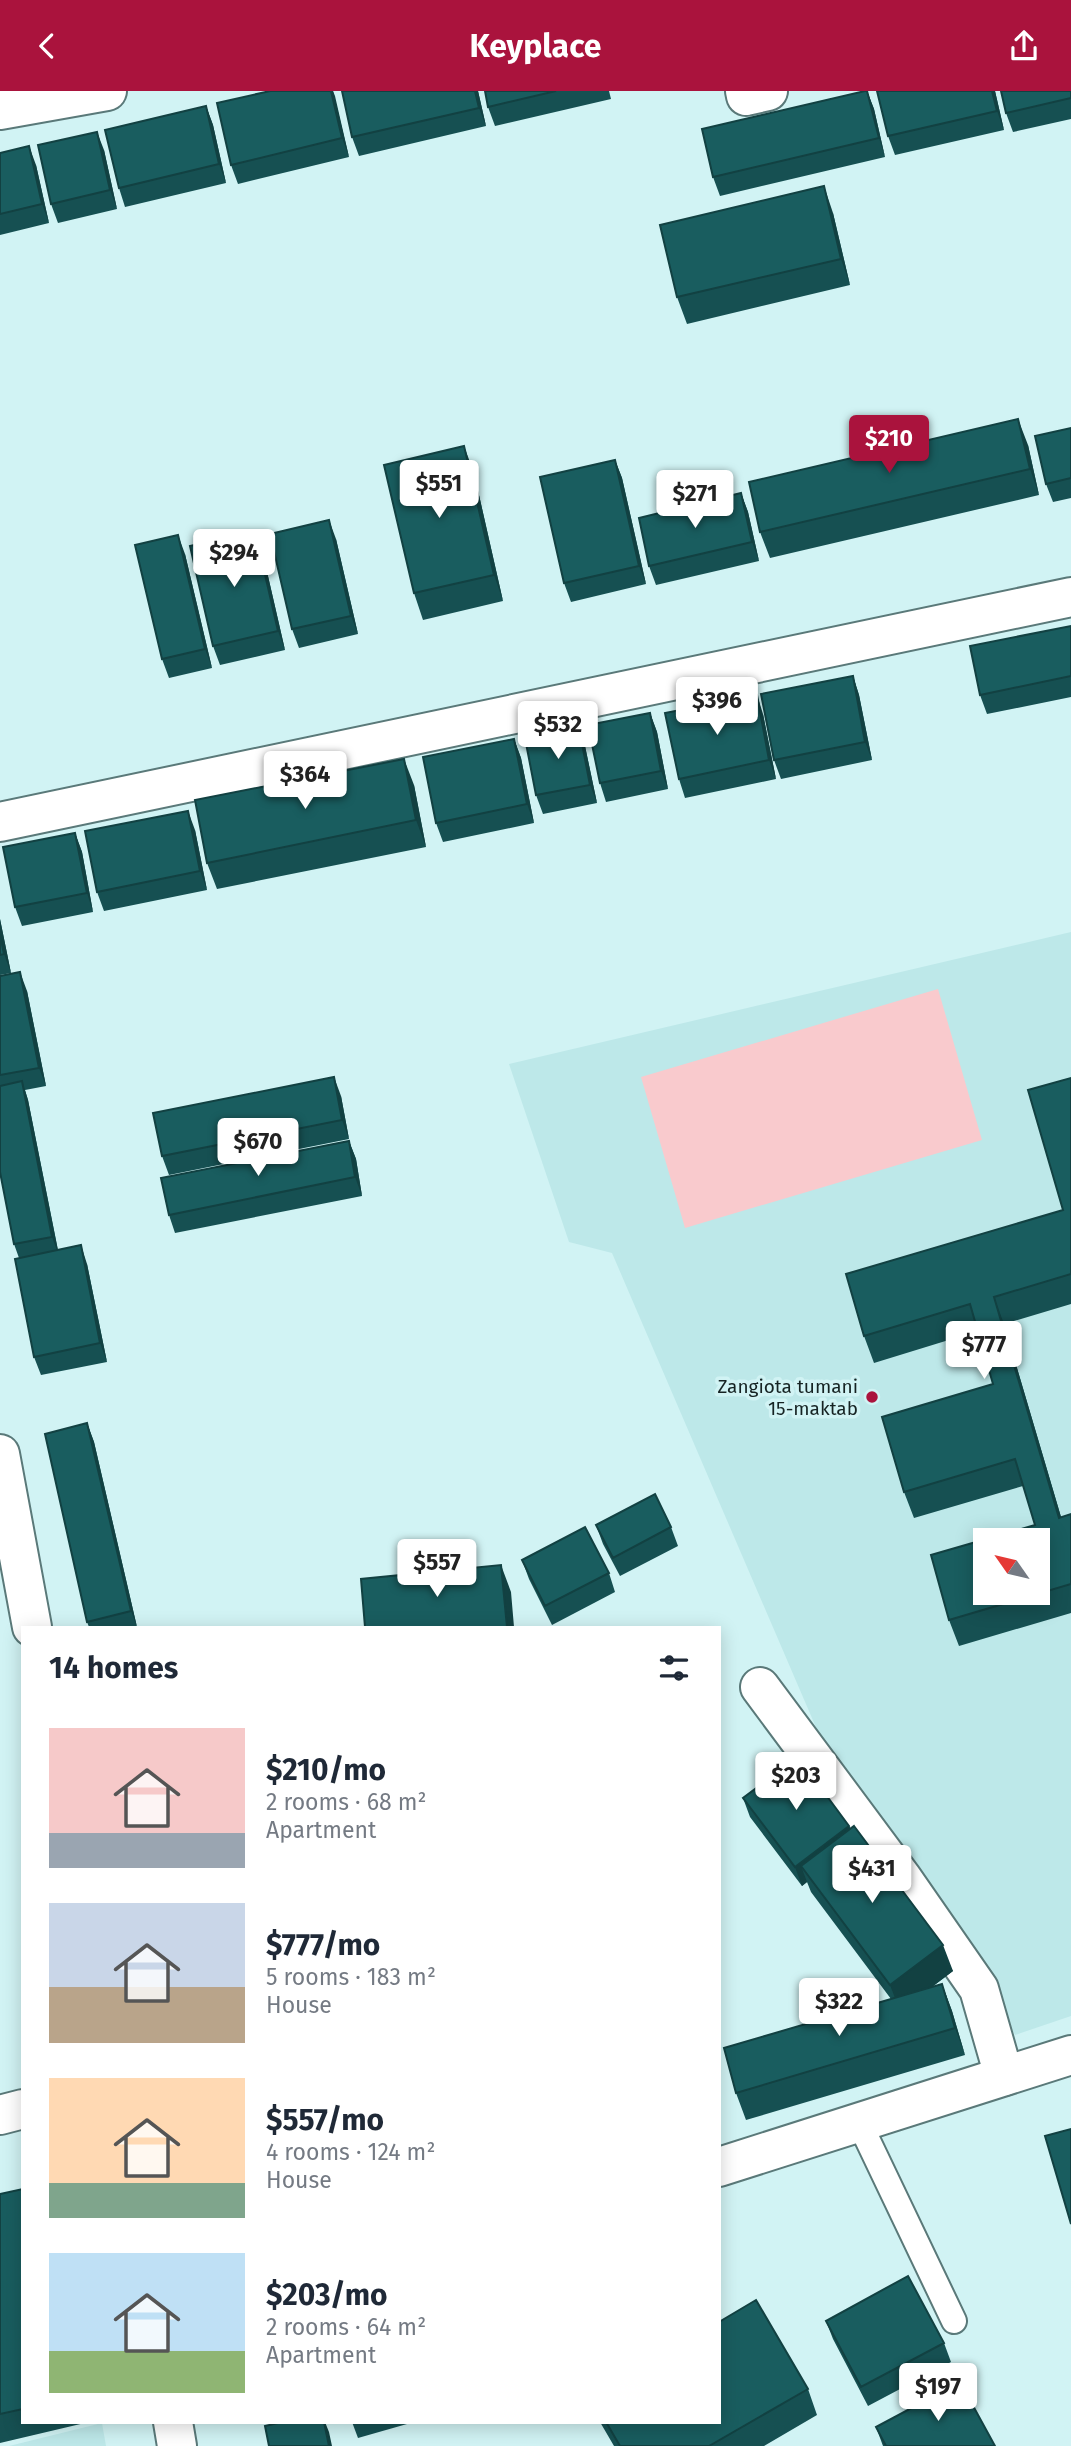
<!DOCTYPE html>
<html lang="en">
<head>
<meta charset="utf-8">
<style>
	:root { --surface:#fff; --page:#f6f6f7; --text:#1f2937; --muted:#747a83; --accent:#aa133d }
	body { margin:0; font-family:"Fira Sans",sans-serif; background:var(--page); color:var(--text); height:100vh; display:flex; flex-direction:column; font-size:26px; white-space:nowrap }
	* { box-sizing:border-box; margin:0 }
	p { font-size:23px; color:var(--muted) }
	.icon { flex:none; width:38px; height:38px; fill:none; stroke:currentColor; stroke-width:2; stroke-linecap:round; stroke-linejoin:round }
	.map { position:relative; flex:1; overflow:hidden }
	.side { position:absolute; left:21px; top:1535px; width:700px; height:798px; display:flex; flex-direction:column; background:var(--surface); border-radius:0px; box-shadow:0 4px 18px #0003 }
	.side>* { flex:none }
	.needle { width:46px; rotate:304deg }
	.controls { position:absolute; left:973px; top:1437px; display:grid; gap:14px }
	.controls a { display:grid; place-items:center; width:77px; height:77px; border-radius:0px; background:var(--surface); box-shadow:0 4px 18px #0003; font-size:35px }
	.price { position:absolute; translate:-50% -60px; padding:0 16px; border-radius:7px; background:#fff; color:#222; font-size:23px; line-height:46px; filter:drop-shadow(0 2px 4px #0008) }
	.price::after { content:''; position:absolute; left:50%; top:42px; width:21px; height:16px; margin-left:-10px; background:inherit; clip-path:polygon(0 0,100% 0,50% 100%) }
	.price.selected { background:var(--accent); color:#fff }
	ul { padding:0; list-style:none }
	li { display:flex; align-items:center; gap:21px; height:175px; padding:0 28px }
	li span { display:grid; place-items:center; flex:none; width:196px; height:140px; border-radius:0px; color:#555 }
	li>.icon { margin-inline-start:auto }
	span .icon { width:84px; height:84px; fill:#fffc; stroke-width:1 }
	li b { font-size:30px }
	h2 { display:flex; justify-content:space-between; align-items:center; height:84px; padding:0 28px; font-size:30px }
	header { display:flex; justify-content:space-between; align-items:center; height:91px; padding:0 28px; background:var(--accent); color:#fff; font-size:32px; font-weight:700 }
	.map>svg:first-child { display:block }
	.built { fill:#bde8e9; fill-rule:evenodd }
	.green { fill:#f9cacd }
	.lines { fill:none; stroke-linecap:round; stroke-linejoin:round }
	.service-casing { stroke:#5a7979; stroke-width:28 }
	.minor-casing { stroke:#5a7979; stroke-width:42 }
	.tertiary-casing { stroke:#5a7979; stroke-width:42 }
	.secondary-casing { stroke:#5a7979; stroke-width:42 }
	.service { stroke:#fff; stroke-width:24 }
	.minor { stroke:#fff; stroke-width:38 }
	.tertiary { stroke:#fff; stroke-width:38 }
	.secondary { stroke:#fff; stroke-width:38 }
	.wall { fill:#165052 }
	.shaded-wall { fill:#124142 }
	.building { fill:#195d5f; stroke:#124142; stroke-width:2; fill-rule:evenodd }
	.poi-dot { fill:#aa133d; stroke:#d1f3f4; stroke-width:2.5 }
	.labels { text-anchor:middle; stroke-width:7; stroke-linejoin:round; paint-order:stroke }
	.poi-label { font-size:19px; fill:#162323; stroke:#d1f3f4; text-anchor:end }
</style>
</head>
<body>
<header><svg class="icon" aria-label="back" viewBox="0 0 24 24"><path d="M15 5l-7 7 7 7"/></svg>Keyplace<svg class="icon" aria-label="share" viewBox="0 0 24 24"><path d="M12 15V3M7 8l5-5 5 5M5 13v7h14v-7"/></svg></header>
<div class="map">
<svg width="1071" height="2355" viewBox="0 0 1071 2355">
	<rect width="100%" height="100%" fill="#d1f3f4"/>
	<!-- built -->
	<path class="built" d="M1071,841V1925L1015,1944L958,1847L824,1655L612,1162L569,1151L509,973ZM985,1449H1038V1502H985Z
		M102,2332L106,2355H9Z"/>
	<!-- green -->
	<path class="green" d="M938,898L982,1049L685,1137L641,986Z"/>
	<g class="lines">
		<defs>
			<path id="service" d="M859,2031L954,2230"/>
			<path id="minor" d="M745,0L746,5L768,0
				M0,19L107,0
				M0,731L1071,506
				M760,1596L902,1787L979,1898L1004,1985"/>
			<path id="tertiary" d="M0,2024L23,2018
				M719,2076L1071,1964"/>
			<path id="secondary" d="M0,1363L32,1536
				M173,2331L177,2355"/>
		</defs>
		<!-- service casing -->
		<use href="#service" class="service-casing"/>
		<!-- minor casing -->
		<use href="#minor" class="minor-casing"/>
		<!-- tertiary casing -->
		<use href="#tertiary" class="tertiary-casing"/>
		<!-- secondary casing -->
		<use href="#secondary" class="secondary-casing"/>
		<!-- service -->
		<use href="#service" class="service"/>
		<!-- minor -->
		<use href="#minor" class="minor"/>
		<!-- tertiary -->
		<use href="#tertiary" class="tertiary"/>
		<!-- secondary -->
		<use href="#secondary" class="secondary"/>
	</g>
	<!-- wall -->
	<path class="wall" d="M270,0H333L349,66L238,93L231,74Z
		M342,0H478L486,35L359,65L352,46Z
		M485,0H609L611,8L495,35L488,16Z
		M867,0L874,18L885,66L720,105L713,86Z
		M877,0H995L1004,39L895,64L888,45Z
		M1071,0V28L1013,41L1006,22Z
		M206,15L213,34L226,92L125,116L119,97Z
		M104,59L117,118L58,132L51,113Z
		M0,62L36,74L49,132L0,144Z
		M833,122L850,194L687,233L677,206Z
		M1071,337V407L1053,411L1046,393Z
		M1028,354L1039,404L770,467L760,441Z
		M615,369L622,387L646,493L571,511L564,492Z
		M474,382L503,510L423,529L414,502Z
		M741,402L748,421L759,470L656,494L649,475Z
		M255,440L262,459L285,559L220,574L213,555Z
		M336,448L358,543L299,557L292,538Z
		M185,463L212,577L169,587L162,568Z
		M1071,535V606L987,623L980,604Z
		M853,585L859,604L872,669L781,688L774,669Z
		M650,622L657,641L668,698L606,711L600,692Z
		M763,623L776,688L685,707L679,688Z
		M514,648L521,667L534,732L443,751L436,732Z
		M585,655L597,712L543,723L536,704Z
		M414,694L426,756L217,798L207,772Z
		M195,739L207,799L104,820L97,801Z
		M75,742L82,761L93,821L22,835L15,816Z
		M0,828L11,882L0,884Z
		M0,885L27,900L46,995L25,999L28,1009L58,1159L87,1173L107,1271L41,1284L34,1266L19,1167L14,1153L0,1081Z
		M1071,987V1213L1004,1233L1061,1426L1071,1423V1522L959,1555L949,1529L1035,1434L1023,1395L914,1427L904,1401L993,1293L978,1240L874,1272L864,1245L1063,1119Z
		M341,1005L349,1048L169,1084L162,1065Z
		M349,1050L356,1068L362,1105L175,1142L169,1124Z
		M87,1332L94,1351L137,1536H89L87,1531Z
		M596,1434L671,1436L678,1455L620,1485L603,1453Z
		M522,1469L609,1482L615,1501L552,1534L529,1488Z
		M743,1707L849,1735L953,1880L932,1896L942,1893L952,1920L965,1964L746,2029L736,2002L891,1908L811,1801L807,1791L802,1795L750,1726Z
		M23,2098V2331H89L0,2352V2103Z
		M826,2230L944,2252L951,2271L868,2315L833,2248Z
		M808,2298L817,2324L764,2355H614L600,2331H719Z
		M352,2331H414L358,2347Z
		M876,2336L995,2355H883Z"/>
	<!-- shaded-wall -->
	<path class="shaded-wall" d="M331,0H333L335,5L349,66L342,47Z
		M475,0H478L486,35L479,17Z
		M867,0L874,18L885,66L879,47Z
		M992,0H995L1004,39L997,20Z
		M206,15L213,34L226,92L219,73Z
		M97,41L104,59L117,118L110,99Z
		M29,55L36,74L49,132L42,113Z
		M824,95L833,122L850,194L841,168Z
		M1018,328L1028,354L1039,404L1030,378Z
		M464,355L474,382L503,510L494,484Z
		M615,369L622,387L646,493L639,475Z
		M741,402L748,421L759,470L752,451Z
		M329,429L336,448L358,543L351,525Z
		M255,440L262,459L285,559L278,540Z
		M178,444L185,463L212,577L205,558Z
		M853,585L859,604L872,669L865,651Z
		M757,604L763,623L776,688L769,669Z
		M650,622L657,641L668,698L661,680Z
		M579,637L585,655L597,712L590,694Z
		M514,648L521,667L534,732L527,713Z
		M404,668L414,694L426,756L416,729Z
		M188,720L195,739L207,799L200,780Z
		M75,742L82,761L93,821L87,802Z
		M0,828L11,882L4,863L0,844Z
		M20,881L27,900L46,995L39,977Z
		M334,986L341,1005L349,1048L342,1029Z
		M22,990L28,1009L59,1165L52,1146Z
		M349,1050L356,1068L362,1105L355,1086Z
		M81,1154L87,1173L107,1271L100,1252Z
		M994,1206L1004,1233L1069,1453L1059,1427Z
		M87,1332L94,1351L137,1536L131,1520Z
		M501,1474L511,1501L514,1536H507Z
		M849,1735L856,1754L801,1775L807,1791L802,1795L795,1776Z
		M943,1854L953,1880L900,1920L890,1894Z
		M942,1893L952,1920L965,1964L955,1937Z
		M324,2331H325L329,2341L332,2355H329Z"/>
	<!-- building -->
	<path class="building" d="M270,0H331L342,47L231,74L217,12Z
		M342,0H475L479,17L352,46Z
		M485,0H556L488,16Z
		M865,0H867L879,47L713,86L702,38Z
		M877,0H992L997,20L888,45Z
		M1001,0H1071V7L1006,22Z
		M206,15L219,73L119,97L105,39Z
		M97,41L110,99L51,113L38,54Z
		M29,55L42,113L0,123V62Z
		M824,95L841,168L677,206L660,134Z
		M1018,328L1030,378L760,441L749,391Z
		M1071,337V387L1046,393L1035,345Z
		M464,355L494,484L414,502L384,374Z
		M615,369L639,475L564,492L540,386Z
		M741,402L752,451L649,475L639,427Z
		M329,429L351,525L292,538L270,443Z
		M255,440L278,540L213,555L190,455Z
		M178,444L205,558L162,568L135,454Z
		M1071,535V585L980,604L970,555Z
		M853,585L865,651L774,669L761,603Z
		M757,604L769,669L679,688L665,622Z
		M650,622L661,680L600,692L588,634Z
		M579,637L590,694L536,704L525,647Z
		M514,648L527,713L436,732L423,666Z
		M404,668L416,729L207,772L195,709Z
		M188,720L200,780L97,801L85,740Z
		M75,742L87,802L15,816L3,756Z
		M0,844L4,863L0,864Z
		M20,881L39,977L0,984V885Z
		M334,986L342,1029L162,1065L153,1022Z
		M1071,987V1183L994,1206L1059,1427L1071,1423V1493L949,1529L931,1464L1035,1434L1015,1368L904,1401L882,1326L993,1293L970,1213L864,1245L846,1183L1063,1119L1028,999ZM985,1449H1038V1502H985Z
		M22,990L52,1146L14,1153L0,1081V995Z
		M349,1050L355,1086L169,1124L161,1087Z
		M81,1154L100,1252L34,1266L15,1168Z
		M87,1332L131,1520L87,1531L45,1343Z
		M655,1403L671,1436L613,1467L596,1434Z
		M585,1436L609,1482L545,1515L522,1469Z
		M501,1474L507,1536H365L361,1488Z
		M798,1666L849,1735L795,1776L743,1707Z
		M854,1735L943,1854L890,1894L801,1775Z
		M942,1893L955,1937L736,2002L724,1957Z
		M1071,2038V2133L1045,2045Z
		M23,2098V2318L0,2323V2103Z
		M908,2185L944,2252L861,2296L826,2230Z
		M756,2209L808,2298L709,2355H620L606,2331H719V2231Z
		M960,2291L995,2355H886L876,2336Z
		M282,2331H324L329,2355H269L265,2335Z"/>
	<!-- markers -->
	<circle class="poi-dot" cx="872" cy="1306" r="7"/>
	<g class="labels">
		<!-- poi labels -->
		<g class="poi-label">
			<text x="858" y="1302">Zangiota tumani<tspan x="858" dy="22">15-maktab</tspan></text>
		</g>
	</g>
</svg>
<div class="controls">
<a><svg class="needle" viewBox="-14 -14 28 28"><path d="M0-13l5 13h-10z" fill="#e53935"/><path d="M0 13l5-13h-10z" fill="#747a83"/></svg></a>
</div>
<b class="price selected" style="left:889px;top:384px">$210</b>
<b class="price" style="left:439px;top:429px">$551</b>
<b class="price" style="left:695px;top:439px">$271</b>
<b class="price" style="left:234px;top:498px">$294</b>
<b class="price" style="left:717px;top:646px">$396</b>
<b class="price" style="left:558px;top:670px">$532</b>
<b class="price" style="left:305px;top:720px">$364</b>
<b class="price" style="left:258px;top:1087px">$670</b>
<b class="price" style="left:984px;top:1290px">$777</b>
<b class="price" style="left:437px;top:1508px">$557</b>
<b class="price" style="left:796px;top:1721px">$203</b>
<b class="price" style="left:872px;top:1814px">$431</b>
<b class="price" style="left:839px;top:1947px">$322</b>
<b class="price" style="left:938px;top:2332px">$197</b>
<section class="side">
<h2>14 homes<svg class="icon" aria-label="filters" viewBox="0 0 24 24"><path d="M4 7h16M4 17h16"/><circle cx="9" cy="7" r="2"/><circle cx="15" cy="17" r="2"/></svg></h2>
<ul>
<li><span style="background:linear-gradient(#f6c9c9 75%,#9aa5b1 0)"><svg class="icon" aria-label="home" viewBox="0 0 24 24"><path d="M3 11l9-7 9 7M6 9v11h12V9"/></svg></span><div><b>$210/mo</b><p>2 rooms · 68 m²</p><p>Apartment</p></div></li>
<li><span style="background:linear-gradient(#c9d6e8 60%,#b9a48a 0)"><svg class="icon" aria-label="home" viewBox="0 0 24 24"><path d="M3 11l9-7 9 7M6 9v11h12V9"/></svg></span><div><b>$777/mo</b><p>5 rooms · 183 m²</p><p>House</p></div></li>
<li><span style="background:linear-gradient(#ffd9b3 75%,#7fa58c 0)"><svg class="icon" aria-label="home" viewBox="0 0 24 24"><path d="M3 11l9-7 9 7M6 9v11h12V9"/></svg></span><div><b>$557/mo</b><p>4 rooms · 124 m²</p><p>House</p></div></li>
<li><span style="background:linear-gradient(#bfe0f5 70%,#8fb573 0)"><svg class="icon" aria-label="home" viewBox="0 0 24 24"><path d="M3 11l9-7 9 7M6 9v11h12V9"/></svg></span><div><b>$203/mo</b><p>2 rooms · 64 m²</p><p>Apartment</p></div></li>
</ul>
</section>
</div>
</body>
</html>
